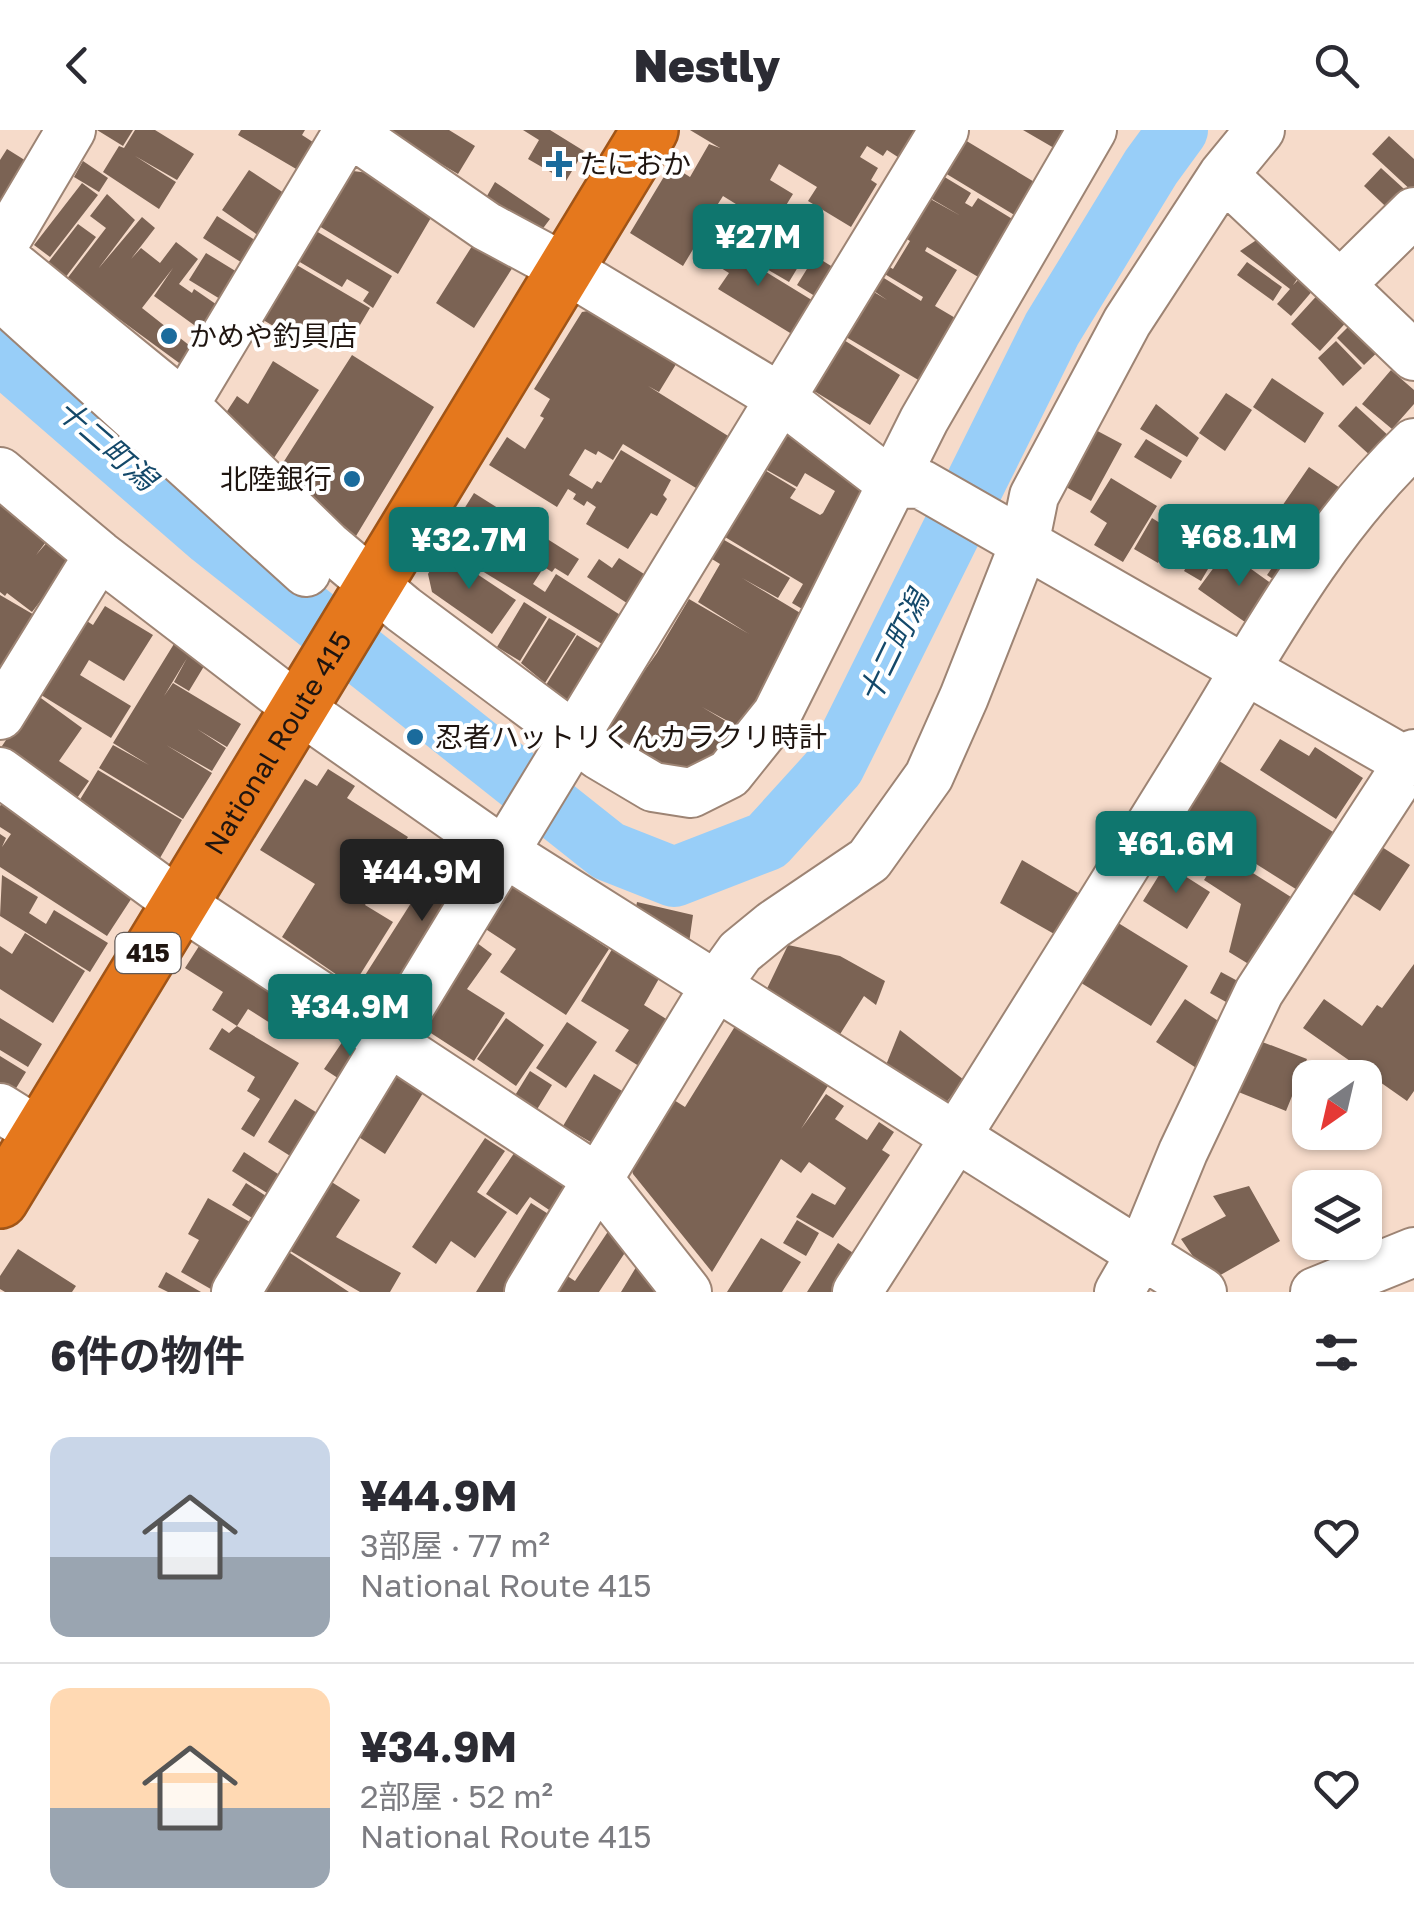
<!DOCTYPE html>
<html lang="ja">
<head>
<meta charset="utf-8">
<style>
	:root { --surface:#fff; --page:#f7f7f7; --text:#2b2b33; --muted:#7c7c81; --line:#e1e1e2; --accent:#0f766e }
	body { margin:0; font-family:"Golos Text","Noto Sans JP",sans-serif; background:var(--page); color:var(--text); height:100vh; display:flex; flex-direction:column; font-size:38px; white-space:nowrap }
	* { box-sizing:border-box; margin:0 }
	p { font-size:32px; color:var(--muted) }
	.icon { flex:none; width:55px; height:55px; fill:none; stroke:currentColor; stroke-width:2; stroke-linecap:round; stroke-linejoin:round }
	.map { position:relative; height:1162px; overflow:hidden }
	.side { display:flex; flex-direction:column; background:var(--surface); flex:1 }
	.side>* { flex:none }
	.needle { width:65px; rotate:214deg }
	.controls { position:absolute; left:1292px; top:930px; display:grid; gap:20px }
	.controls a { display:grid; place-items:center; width:90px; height:90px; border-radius:20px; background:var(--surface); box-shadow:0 2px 8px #0004; font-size:50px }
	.price { position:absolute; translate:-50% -85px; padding:0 22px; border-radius:10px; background:var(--accent); color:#fff; font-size:32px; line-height:65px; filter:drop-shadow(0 2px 5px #0008) }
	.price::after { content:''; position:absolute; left:50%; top:60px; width:30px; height:22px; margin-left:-15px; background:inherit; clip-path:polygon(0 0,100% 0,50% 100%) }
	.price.active { background:#222; color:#fff }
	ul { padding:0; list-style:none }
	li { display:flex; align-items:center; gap:30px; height:250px; padding:0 50px }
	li+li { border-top:2px solid var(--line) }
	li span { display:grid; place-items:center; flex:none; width:280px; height:200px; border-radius:20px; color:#555 }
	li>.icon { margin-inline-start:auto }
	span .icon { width:120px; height:120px; fill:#fffc; stroke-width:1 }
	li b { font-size:42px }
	h2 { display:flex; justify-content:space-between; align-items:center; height:120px; padding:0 50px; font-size:42px }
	header { display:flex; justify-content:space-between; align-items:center; height:130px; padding:0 50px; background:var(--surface); font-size:45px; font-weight:800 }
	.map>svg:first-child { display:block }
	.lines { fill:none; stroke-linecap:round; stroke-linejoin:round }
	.river { stroke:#98cef8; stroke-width:60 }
	.building { fill:#7b6354; fill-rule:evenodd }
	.minor-casing { stroke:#9d8474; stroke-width:52 }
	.highway-casing { stroke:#a05518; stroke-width:60 }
	.minor { stroke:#fff; stroke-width:48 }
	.highway { stroke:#e5781d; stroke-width:55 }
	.poi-dot { fill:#1a6b9c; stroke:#fff; stroke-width:4 }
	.labels { text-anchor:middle; stroke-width:8; stroke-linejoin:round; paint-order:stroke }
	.shield { fill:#fff; stroke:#625b58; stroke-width:2.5 }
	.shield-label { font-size:25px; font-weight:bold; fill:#1f1510 }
	.poi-label { font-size:28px; fill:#1f1510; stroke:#fff; text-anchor:start }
	.street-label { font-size:28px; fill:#1f1510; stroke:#fff }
	.water-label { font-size:30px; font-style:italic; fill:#14496a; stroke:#fff }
</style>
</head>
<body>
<header><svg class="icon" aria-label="back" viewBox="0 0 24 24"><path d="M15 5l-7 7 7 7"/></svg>Nestly<svg class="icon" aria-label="search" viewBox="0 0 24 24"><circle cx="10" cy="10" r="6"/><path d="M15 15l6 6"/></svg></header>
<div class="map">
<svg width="1414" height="1162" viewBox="0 0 1414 1162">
	<rect width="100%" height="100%" fill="#f6dbca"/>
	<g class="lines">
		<!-- river -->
		<path class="river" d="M0,223L211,406L608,721L674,747L767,711L835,636L1052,199L1151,37L1178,0"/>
	</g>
	<!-- building -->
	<path class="building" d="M97,0H133L123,16Z
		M135,0H155L194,24L177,50L135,26L176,52L159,79L103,42L119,16L124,18Z
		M241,0H305L302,5L319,16L303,43L238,5Z
		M384,0H449L475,16L458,44Z
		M523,0H550L584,21L566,51L528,29L539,10Z
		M690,0H924L904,31L887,20L883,26L867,16L860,27L878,38L871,50L877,54L851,97L808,71L817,57L779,34L770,50L793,64L772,98L804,117L794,134L798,137L789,152L765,138L770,130L763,126L759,133L742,123L765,92L723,66L711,85L745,107L736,121L704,101L683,136L630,103L671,35L690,47L709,14L720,18Z
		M1023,0H1065L1054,18Z
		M1389,6L1414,29V63L1372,24Z
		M960,7L1036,53L1016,86L940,40Z
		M7,19L31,34L0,84V30Z
		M83,31L108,48L99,62L74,47Z
		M1381,38L1414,68L1398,88L1364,56Z
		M249,40L290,67L262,108L222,80Z
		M345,40L369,43L432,86L398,144L314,93Z
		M938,43L971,63L965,73L972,77L978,68L1014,90L980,148L927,117L925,121L957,140L935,176L957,189L920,251L841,204L869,159L887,170L871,159L879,145L921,171L923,167L883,143L888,136L893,139L910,111L901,105L925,66L961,86L925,65Z
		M495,52L550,89L541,101L480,78Z
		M82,53L98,65L50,127L34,115Z
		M107,64L135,90L98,139L142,87L155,98L131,129L141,118L160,133L176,112L198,129L179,154L192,163L194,159L223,179L205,203L154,166L173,138L142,178L199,223L186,238L66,150L106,98L90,86Z
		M217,86L261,114L247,136L203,108Z
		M78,94L96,107L65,148L47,134Z
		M311,98L392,146L373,178L363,171L369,162L347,149L342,157L293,128Z
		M1264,105L1306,137L1293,155L1300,148L1314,159L1291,186L1277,174L1290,159L1240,121Z
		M707,106L815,172L795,206L718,159L729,143L697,123Z
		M474,113L513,137L474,198L436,173Z
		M206,123L242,145L225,172L189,150Z
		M815,126L836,139L818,168L797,155Z
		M1247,132L1282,157L1273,171L1237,145Z
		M295,134L370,178L347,217L308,195L298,211L260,188Z
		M1322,160L1351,187L1320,221L1291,194Z
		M594,180L678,231L659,262L648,256L733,309L701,361L623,314L613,330L598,321L596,325L585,319L569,345L592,359L597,351L601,353L621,320L671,350L663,365L667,369L657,386L651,383L628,419L586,394L596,377L587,371L584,376L573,369L576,364L568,359L557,377L489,335L507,307L525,319L544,288L540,286L550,269L534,259L582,182Z
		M1357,188L1384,216L1364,235L1337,208Z
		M839,207L900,245L870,295L814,261Z
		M1336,211L1362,238L1343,256L1318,228Z
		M352,225L434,277L356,406L337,407L272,350Z
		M273,231L319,260L268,337L220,292L237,266L248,274Z
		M1391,240L1414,260V274L1392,299L1362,274Z
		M1272,248L1324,283L1305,313L1253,277Z
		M1226,263L1252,280L1225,321L1199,303Z
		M1156,274L1199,308L1187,327L1140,299Z
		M1356,276L1391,308L1373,328L1338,296Z
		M1090,297L1122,314L1091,371L1059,353Z
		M791,300L863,357L838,407L841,409L809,483L792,473L803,454L720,404L763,339L796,359L790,368L820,385L823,383L835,361L805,343L797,357L760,336Z
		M1146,309L1182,331L1171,349L1134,327Z
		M1309,337L1346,362L1283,456L1267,445L1291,410L1269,395Z
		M1111,348L1157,376L1123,432L1094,415L1107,393L1090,382Z
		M474,363L579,429L568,446L555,438L552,442L544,437L533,454L545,462L556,444L625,488L607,517L441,416ZM523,404L539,414L529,429L513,419Z
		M0,365L52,404L36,425L50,409L74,427L32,482L7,463L5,466L0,462Z
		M1186,385L1204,393L1182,438L1164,429Z
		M1152,388L1176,403L1158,433L1134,419Z
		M1207,400L1225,410L1201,451L1184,441Z
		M719,407L790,448L778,468L742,448L807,487L744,600L702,577L744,602L703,635L676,643L603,599L657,523L689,469L749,504L698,472L720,434L707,426Z
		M441,420L516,470L492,504L432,462L428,444Z
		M1226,421L1279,459L1252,497L1198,459Z
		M619,428L655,451L636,479L587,447L599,429L612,438Z
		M0,465L36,486L0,546Z
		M524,472L547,487L520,531L497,517Z
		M105,476L153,505L124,551L89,530L80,545L131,576L111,608L33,560L79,486L93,495Z
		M549,488L576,504L545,553L521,533Z
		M577,505L606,523L573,577L546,555Z
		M177,509L209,528L189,561L174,552L187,528L164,566L173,553L241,594L227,617L197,599L226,618L212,641L166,615L212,643L183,689L99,638L113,615L149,635L113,613Z
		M34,563L82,598L59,631L89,651L70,678L0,629V619L6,610L3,608Z
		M1280,609L1309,626L1315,617L1363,648L1336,689L1260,640Z
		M1216,629L1346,710L1310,768L1180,686Z
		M328,639L355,656L347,668L408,707L365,775L393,792L353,856L282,807L315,754L260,720L305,649L317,656Z
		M98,640L182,690L153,740L73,681Z
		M7,665L137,760L107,806L0,737V704L6,708L2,717L11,704L0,697V676Z
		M1371,710L1410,735L1380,781L1341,756Z
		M448,715L483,736L397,873L362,850Z
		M1221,723L1302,774L1260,841L1229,822L1241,774L1204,750Z
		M1022,730L1085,767L1056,805L1000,773Z
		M1166,734L1210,762L1187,799L1143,771Z
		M2,745L38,767L29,783L46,794L54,780L108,813L90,842L0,786Z
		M509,753L609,819L566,885L500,842L516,819L481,796Z
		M637,772L693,785L689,813L632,798Z
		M1115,791L1188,836L1151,896L1078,851Z
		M208,802L295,871L278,898L248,879L237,896L212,880L223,862L185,838Z
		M25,803L85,841L53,893L0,859V816L12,824Z
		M473,810L492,824L467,859L505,883L474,931L420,896Z
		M788,815L840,826L885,851L876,875L864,866L832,917L762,869Z
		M614,816L661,845L644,875L679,897L650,943L615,921L629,900L581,871Z
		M1414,834V961L1407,971L1303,898L1324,869L1362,896L1377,875L1382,878Z
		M1221,842L1247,856L1235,877L1210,863Z
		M1185,869L1229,898L1201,941L1156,912Z
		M742,885L836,943L801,999L826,964L844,976L835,989L867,1010L879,992L894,1002L882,1020L890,1025L833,1108L796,1087L812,1063L835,1075L846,1058L809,1032L801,1043L781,1029L712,1142L633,1044L630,1034L666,965L685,977Z
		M0,888L42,914L28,937L0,920Z
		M506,888L544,915L516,956L477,929Z
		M567,892L597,912L566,958L536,938Z
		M237,896L299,933L254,1007L241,999L260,969L247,961L255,947L209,919L222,898L229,903Z
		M900,900L964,950L945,974L886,935Z
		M349,902L375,919L350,956L324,939Z
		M1252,908L1307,929L1286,981L1231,959Z
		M0,926L26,942L10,968L0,962Z
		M395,934L428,955L385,1024L351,1002Z
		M530,941L552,955L536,981L514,967Z
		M594,944L637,970L606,1021L563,996Z
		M295,969L330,991L303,1034L268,1012Z
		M485,1008L505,1021L477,1062L507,1082L475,1128L451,1111L436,1134L412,1117Z
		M517,1019L582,1064L564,1090L530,1067L517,1085L486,1064Z
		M244,1022L289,1051L278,1070L232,1041Z
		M330,1051L360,1070L336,1107L401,1143L390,1162H360L287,1119Z
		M246,1053L277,1073L263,1095L232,1075Z
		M1249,1056L1280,1111L1210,1151L1181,1109L1226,1086L1213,1066Z
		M208,1068L264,1100L216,1162L181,1142L199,1110L188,1104Z
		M531,1073L561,1092L517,1162H476Z
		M797,1090L819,1103L806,1126L783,1113Z
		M615,1091L632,1112L599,1162H544L558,1140L575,1151Z
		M761,1108L801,1132L782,1162H727Z
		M838,1113L864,1130L842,1162H807Z
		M281,1117L349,1162H251Z
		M18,1119L76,1156L72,1162H5L0,1159V1146Z
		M641,1129L667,1162H621Z
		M166,1142L201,1162H168L158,1157Z"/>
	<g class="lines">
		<defs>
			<path id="minor" d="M347,0L486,96L566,139L782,269L891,353L921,354L1407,632
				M1223,45L1340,155
				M1414,82L1340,155L1414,226
				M0,120L71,0
				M0,125L184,275L327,415L403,479L599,625L653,657L691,663L729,644L777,584L924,290L1092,0
				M12,176L306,442
				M184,275L349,0
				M0,342L99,425L297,577L504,722L1202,1162
				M0,585L99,425
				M0,642L179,773L598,1049L687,1162
				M0,978L40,1003
				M236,1162C474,776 709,388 944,0
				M529,1162L715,857L740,822L773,795L869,730L929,646L964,567L1024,415L1034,366L1127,192L1223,45L1260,0
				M857,1162C968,990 1076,815 1184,641C1255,527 1316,406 1414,313
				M1119,1162L1141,1124L1183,1022L1259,862L1414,624
				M1315,1162L1414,1122"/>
			<g id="highway">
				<path id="s1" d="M0,1070L650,0"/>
			</g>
		</defs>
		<!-- minor casing -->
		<use href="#minor" class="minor-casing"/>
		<!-- highway casing -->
		<use href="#highway" class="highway-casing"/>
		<!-- minor -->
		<use href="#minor" class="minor"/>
		<!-- highway -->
		<use href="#highway" class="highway"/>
	</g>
	<!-- markers -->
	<g class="poi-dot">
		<path d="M554 19h10v10h10v10h-10v10h-10v-10h-10v-10h10z"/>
		<circle cx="169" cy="206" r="10"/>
		<circle cx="352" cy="349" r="10"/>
		<circle cx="415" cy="607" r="10"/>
	</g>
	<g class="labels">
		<!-- shield labels -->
		<rect class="shield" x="115.5" y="803" width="65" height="40" rx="8"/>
		<g class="shield-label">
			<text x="148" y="832">415</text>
		</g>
		<!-- poi labels -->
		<g class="poi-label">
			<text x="579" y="44">たにおか</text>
			<text x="189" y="216">かめや釣具店</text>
			<text x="332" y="359" text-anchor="end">北陸銀行</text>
			<text x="435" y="617">忍者ハットリくんカラクリ時計</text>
		</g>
		<!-- street labels -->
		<g class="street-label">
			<text dy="10" stroke="none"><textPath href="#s1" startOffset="535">National Route 415</textPath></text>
		</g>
		<!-- water labels -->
		<g class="water-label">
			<text transform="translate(106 315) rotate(41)" y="10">十二町潟</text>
			<text transform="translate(894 517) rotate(-64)" y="10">十二町潟</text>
		</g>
	</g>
</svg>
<div class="controls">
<a><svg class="needle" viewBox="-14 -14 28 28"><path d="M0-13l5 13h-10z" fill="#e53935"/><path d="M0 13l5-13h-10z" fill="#7c7c81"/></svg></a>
<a><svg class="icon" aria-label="layers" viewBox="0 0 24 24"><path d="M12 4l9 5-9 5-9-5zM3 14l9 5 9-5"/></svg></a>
</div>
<b class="price" style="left:758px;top:159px">¥27M</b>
<b class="price" style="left:1239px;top:459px">¥68.1M</b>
<b class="price" style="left:469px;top:462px">¥32.7M</b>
<b class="price" style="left:1176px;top:766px">¥61.6M</b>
<b class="price active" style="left:422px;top:794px">¥44.9M</b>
<b class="price" style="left:350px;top:929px">¥34.9M</b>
</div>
<section class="side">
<h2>6件の物件<svg class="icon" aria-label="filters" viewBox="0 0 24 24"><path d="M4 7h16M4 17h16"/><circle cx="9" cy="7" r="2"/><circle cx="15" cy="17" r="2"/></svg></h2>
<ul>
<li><span style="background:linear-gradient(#c9d6e8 60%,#9aa5b1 0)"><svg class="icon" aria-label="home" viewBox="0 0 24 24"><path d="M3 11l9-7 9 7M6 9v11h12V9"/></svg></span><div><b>¥44.9M</b><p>3部屋 · 77 m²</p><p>National Route 415</p></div><svg class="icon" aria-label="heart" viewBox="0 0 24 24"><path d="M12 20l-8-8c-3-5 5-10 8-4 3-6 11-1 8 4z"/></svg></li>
<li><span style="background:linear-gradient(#ffd9b3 60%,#9aa5b1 0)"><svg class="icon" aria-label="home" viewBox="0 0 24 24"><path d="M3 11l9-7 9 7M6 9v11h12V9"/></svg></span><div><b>¥34.9M</b><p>2部屋 · 52 m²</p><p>National Route 415</p></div><svg class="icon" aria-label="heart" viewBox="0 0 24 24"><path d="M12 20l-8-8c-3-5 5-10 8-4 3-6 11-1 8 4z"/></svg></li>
</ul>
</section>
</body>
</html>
